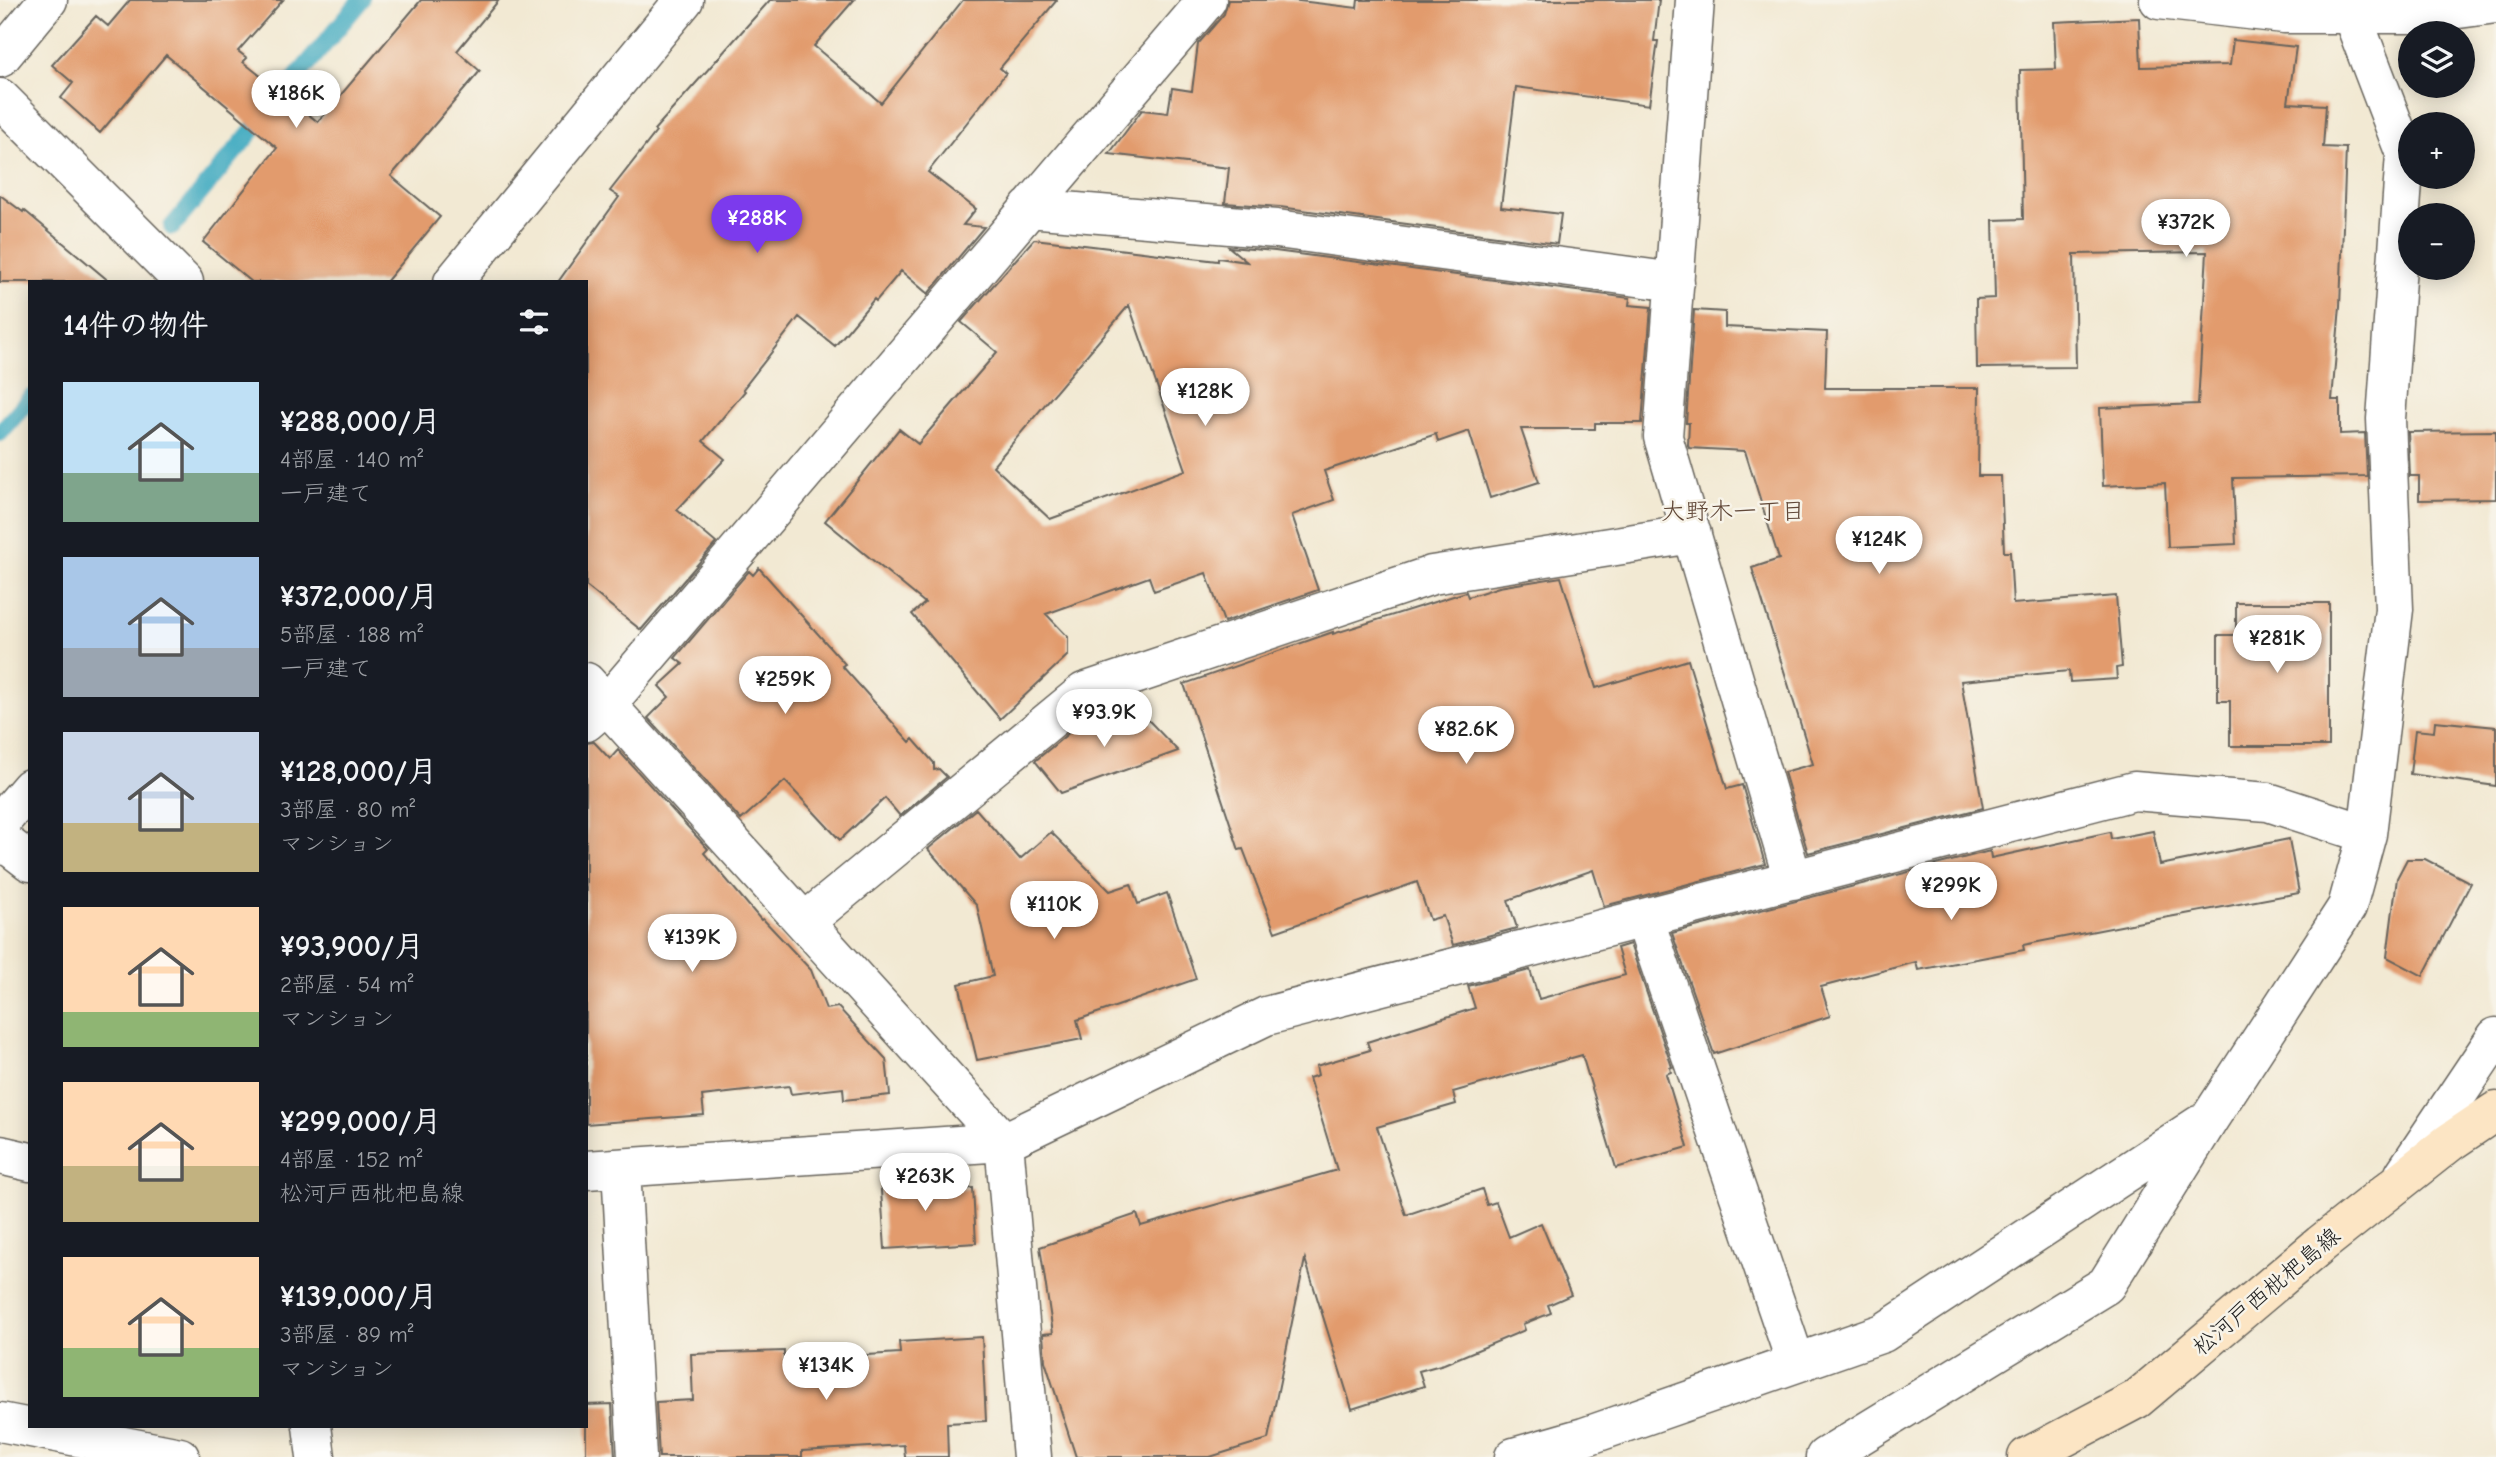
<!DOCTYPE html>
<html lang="ja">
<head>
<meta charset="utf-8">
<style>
	:root { --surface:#171b24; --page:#20242c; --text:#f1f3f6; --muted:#9ea1a6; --accent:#7c3aed }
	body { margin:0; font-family:"Comic Neue","Klee One",sans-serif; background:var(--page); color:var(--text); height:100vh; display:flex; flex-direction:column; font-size:26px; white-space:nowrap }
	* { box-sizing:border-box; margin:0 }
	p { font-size:23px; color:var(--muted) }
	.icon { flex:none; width:38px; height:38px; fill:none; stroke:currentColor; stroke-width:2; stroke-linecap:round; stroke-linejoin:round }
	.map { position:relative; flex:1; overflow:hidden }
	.sheet { position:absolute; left:28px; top:280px; width:560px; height:1148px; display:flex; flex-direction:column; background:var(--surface); border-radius:0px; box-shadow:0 4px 18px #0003 }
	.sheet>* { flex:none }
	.fabs { position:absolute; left:2398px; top:21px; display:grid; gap:14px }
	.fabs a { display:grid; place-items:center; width:77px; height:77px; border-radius:50%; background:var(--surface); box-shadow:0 4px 18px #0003; font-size:35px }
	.price { position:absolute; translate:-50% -60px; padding:0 16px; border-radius:24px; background:#fff; color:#222; font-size:23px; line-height:46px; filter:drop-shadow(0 2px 4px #0008) }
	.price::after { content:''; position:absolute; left:50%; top:42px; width:21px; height:16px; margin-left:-10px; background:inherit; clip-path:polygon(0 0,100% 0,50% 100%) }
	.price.on { background:var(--accent); color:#fff }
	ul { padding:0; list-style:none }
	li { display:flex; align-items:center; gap:21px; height:175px; padding:0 35px }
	li span { display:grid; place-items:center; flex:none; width:196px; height:140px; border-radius:0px; color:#555 }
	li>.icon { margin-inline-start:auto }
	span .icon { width:84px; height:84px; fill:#fffc; stroke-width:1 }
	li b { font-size:30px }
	h2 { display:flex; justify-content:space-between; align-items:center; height:84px; padding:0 35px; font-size:30px }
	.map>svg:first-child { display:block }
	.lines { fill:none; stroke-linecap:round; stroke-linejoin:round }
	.stream { stroke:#41aac1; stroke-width:18 }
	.building { fill:#e29b6d; fill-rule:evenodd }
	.street-casing { stroke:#67645c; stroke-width:41 }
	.secondary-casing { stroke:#67645c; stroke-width:41 }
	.street { stroke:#fff; stroke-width:38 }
	.secondary { stroke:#fce5c4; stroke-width:38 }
	.labels { text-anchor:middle; stroke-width:5; stroke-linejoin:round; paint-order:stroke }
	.street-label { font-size:23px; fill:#1c1c1c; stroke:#f7f3e8 }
	.neighbourhood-label { font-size:24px; fill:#614838; stroke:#f7f3e8 }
</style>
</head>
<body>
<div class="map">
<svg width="2496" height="1457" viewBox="0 0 2496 1457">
	<rect width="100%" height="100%" fill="#f7f3e8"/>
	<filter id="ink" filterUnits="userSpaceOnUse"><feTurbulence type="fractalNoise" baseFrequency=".0143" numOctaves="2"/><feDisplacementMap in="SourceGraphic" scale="14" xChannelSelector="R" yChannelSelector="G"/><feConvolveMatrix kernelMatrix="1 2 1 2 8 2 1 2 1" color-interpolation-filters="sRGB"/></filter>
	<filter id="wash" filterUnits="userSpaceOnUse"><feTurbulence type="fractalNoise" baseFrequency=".00686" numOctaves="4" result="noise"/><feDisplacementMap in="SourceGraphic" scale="28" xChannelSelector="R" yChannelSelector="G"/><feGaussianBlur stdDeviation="1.57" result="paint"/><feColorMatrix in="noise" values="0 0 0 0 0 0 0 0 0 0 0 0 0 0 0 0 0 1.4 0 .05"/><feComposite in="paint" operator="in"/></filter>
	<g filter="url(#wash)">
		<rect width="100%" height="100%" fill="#f2e9d3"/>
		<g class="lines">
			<!-- stream -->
			<path class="stream" d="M172,227L361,0
				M0,433L30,398"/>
		</g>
		<g id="blocks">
			<!-- building -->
			<path class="building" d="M130,0H283L238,51L247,58L243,62L318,122L421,0H499L457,51L480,71L391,176L440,217L386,282H252L203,242L277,148L166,55L100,133L61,98L73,83L52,65L96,16L108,26Z
				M770,0H854L814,46L881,103L963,0H1057L1000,68L1006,73L928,172L976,209L963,225L984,227L928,294L901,271L876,301L874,299L835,346L799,317L743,389L745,391L703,441L725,459L677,510L716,543L641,630L586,586V282H558L619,197L610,191L656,132L654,130Z
				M1228,0H1291L1357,8L1358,0H1659L1654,41H1658L1649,105L1516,87L1501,207L1561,214L1557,244L1280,207L1225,203L1229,168L1109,154L1142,110L1168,113L1172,88L1192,91L1198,44L1224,14Z
				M2139,18L2141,67L2230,65L2233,40L2296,47L2288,103L2326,105L2323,147L2346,148L2340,306L2332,400H2340V434L2365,433L2367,476L2233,478L2236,544L2168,547L2165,483L2103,486L2100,408L2198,404L2207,252L2074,254L2076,367L1977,368L1976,299L1995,298L1993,220L2023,219L2020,70L2056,69L2054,22Z
				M0,195L23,212L24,210L110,282H0Z
				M1034,239L1218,261V258L1247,262L1229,247L1275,251L1630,298L1629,305L1651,307L1642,423H1595V429H1521L1539,482L1490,498L1469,431L1438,442L1436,434L1324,471L1334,500L1292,515L1318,590L1224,622L1206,573L1154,591L1149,577L1046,614L1068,637V655L1000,719L912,614L925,603L825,521L899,429L918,444L997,352L961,322ZM1129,305L1186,470L1050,519L993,466Z
				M1694,310L1725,312V327L1827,332L1825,388H1979L1978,476H2001L2004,552H2010L2013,604L2116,596L2122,667L2116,668L2117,679L2070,682L2069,671L1961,681L1983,808L1808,853L1784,772L1813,764L1752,568L1779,559L1745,451L1689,448L1688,445L1689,423H1686Z
				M2496,431V499L2419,500V476H2410L2408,432Z
				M759,568L845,664L842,666L910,742L913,739L934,763V770L939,769L947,777L900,816L885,798L840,840L785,781L741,820L648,718L669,697L659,686L683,664L675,658L749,571L753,575Z
				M1561,577L1596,688L1688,660L1727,789L1742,785L1765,864L1604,906L1593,870L1508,900L1517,928L1453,945L1443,916L1430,920L1417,882L1275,932L1243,849L1239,850L1184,684L1333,632V634L1466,592L1468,597L1499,587Z
				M2236,603H2329V746H2230V701H2218V635H2236Z
				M1134,705L1178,751L1061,793L1035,761L1082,722Z
				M2435,721L2496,727V786L2410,774L2415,730L2434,732Z
				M594,742L610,759L618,750L708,849L704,853L761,920L763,919L811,970L826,1009L838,1007L886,1059L890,1095L844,1100L843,1088L791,1094L789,1086L702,1096L704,1115L586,1124V743Z
				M976,809L1020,859L1051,832L1110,891L1131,884L1138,904L1167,893L1196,979L1077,1020L1082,1039L977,1060L959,984L993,976L977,906L928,849Z
				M2153,831L2160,865L2289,839L2299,893L2131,924L2023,945L2024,950L1918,970L1916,962L1821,987L1830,1016L1714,1054L1672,933L1990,851L1991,858L2110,832L2111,839Z
				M2407,859H2425L2471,883L2423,976L2387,957L2397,878Z
				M1630,944L1672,1067L1670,1068L1671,1072L1666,1074L1688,1147L1616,1168L1582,1055L1453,1092L1456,1104L1377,1127L1406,1215L1482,1189L1487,1205L1496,1202L1509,1237L1541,1223L1571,1295L1548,1305L1551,1313L1523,1324L1525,1330L1444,1364L1419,1371L1424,1386L1352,1409L1305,1259L1268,1439L1210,1457H1076L1045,1361L1043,1334L1053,1333L1040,1247L1137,1214L1141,1226L1337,1170L1309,1078L1318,1075L1316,1066L1370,1050L1367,1042L1475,1008L1468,986L1530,970L1539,999L1625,975L1617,948Z
				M933,1172L934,1190L973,1188L976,1243L885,1249L880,1176Z
				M982,1337L986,1421L947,1423L948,1457H905L904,1445L802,1451V1457H659L656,1402L693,1400L691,1354L784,1351V1360L900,1353L899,1342Z
				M612,1404L615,1457H586V1405Z"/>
		</g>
	</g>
	<g filter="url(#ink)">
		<use href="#blocks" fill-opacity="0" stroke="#67645c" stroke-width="2"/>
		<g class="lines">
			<defs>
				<path id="street" d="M1695,0L1663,437L1793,880
					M2159,0L2284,14H2421L2496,4
					M0,58L48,0
					M0,98L184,282
					M1029,208L1277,229L1675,282
					M453,282L684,0
					M586,682L1004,1142L1032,1457
					M586,722L608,703L1207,0
					M0,823L30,788
					M0,839L30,862
					M1644,918L1796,1363
					M806,921L1084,692L1432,575L1692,534
					M0,1155L30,1162
					M621,1168L637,1457
					M586,1170L1004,1142L1266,1016L2134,791L2268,802L2367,834
					M2404,1174L2496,1037
					M0,1422L180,1457
					M312,1426L316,1457
					M1514,1457L1584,1437L1883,1333L2199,1125
					M1825,1457L2106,1285L2210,1118L2347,907L2367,834L2394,609L2386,419L2405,154L2346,0"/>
				<path id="secondary" d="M2027,1457L2137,1399L2321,1244L2450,1142L2496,1111"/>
			</defs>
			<!-- street casing -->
			<use href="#street" class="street-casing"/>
			<!-- secondary casing -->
			<use href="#secondary" class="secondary-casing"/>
			<!-- street -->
			<use href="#street" class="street"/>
			<!-- secondary -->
			<use href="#secondary" class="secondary"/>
		</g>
	</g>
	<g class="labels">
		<!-- street labels -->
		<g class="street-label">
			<text transform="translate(2266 1291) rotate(-40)" y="8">松河戸西枇杷島線</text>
		</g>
		<!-- neighbourhood labels -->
		<g class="neighbourhood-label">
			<text x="1733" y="519">大野木一丁目</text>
		</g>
	</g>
</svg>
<div class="fabs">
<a><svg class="icon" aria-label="layers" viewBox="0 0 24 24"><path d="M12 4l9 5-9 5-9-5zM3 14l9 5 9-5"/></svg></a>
<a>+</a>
<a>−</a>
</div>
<b class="price" style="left:296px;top:130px">¥186K</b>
<b class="price on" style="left:757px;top:255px">¥288K</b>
<b class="price" style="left:2186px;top:259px">¥372K</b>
<b class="price" style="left:1205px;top:428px">¥128K</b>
<b class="price" style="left:1879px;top:576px">¥124K</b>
<b class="price" style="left:2277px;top:675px">¥281K</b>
<b class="price" style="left:785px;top:716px">¥259K</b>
<b class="price" style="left:1104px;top:749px">¥93.9K</b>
<b class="price" style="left:1466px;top:766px">¥82.6K</b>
<b class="price" style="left:1951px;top:922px">¥299K</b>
<b class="price" style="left:1054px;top:941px">¥110K</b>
<b class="price" style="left:692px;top:974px">¥139K</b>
<b class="price" style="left:925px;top:1213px">¥263K</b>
<b class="price" style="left:826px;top:1402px">¥134K</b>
<section class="sheet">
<h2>14件の物件<svg class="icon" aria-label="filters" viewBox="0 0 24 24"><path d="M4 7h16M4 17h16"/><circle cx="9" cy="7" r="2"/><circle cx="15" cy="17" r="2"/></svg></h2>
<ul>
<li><span style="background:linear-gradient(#bfe0f5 65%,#7fa58c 0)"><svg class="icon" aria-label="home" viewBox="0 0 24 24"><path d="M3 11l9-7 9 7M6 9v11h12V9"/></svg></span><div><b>¥288,000/月</b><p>4部屋 · 140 m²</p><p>一戸建て</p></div></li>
<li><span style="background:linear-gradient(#a9c7e8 65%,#9aa5b1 0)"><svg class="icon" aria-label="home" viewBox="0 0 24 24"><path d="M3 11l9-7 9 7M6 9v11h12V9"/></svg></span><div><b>¥372,000/月</b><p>5部屋 · 188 m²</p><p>一戸建て</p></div></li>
<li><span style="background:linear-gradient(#c9d6e8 65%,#c2b280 0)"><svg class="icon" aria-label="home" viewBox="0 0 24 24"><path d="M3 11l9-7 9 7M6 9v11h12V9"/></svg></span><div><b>¥128,000/月</b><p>3部屋 · 80 m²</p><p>マンション</p></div></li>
<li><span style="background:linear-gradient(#ffd9b3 75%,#8fb573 0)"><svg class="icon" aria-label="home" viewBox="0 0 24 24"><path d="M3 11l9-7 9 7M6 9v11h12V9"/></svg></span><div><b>¥93,900/月</b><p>2部屋 · 54 m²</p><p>マンション</p></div></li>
<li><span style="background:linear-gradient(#ffd9b3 60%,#c2b280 0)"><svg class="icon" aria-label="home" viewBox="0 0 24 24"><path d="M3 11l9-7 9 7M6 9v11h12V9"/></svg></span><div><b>¥299,000/月</b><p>4部屋 · 152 m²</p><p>松河戸西枇杷島線</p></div></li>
<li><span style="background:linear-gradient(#ffd9b3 65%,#8fb573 0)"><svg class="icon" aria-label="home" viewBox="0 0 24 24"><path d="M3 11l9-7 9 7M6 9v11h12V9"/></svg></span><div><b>¥139,000/月</b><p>3部屋 · 89 m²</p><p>マンション</p></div></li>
</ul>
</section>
</div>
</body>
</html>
